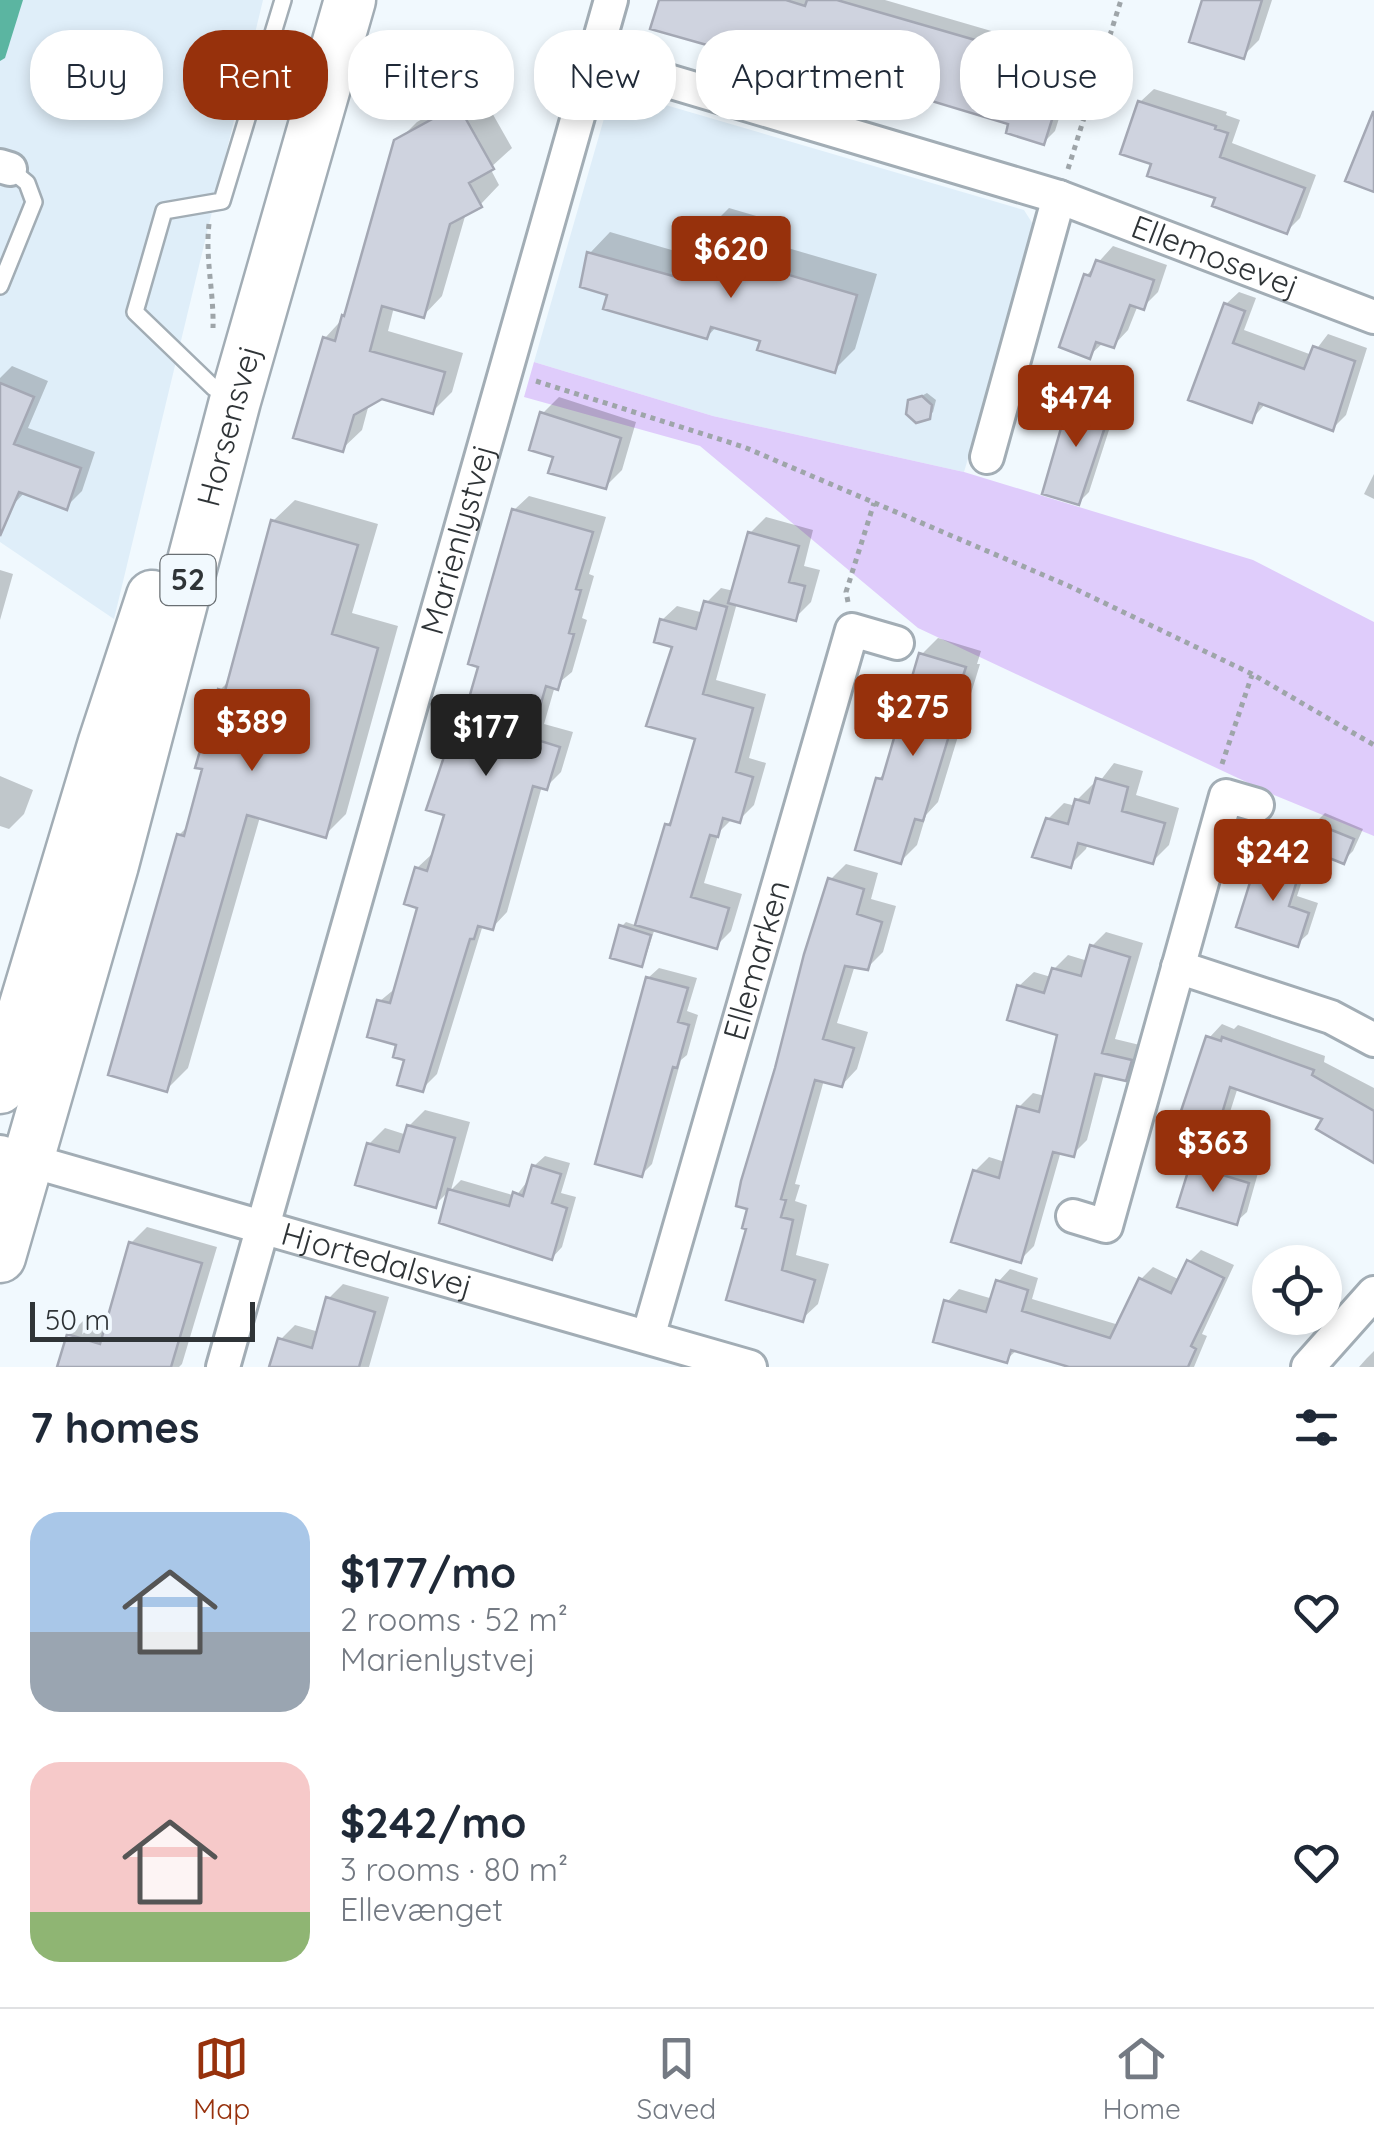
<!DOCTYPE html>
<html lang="en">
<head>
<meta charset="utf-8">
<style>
	:root { --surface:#fff; --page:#f2f2f3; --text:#1f2937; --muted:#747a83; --line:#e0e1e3; --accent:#97310c }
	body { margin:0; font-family:Quicksand,sans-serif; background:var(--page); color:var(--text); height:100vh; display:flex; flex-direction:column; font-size:38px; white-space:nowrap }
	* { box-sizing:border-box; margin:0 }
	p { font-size:32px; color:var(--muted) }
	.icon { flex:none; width:55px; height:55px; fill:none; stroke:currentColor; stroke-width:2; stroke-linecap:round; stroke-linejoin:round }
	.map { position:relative; height:1367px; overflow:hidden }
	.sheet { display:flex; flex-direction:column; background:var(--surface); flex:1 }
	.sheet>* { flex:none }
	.hud { position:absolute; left:30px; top:30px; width:1315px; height:90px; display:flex; gap:20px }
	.buttons { position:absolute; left:1252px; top:1245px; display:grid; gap:20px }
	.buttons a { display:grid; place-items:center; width:90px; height:90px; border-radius:50%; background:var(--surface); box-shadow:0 5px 15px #0003; font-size:50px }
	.scale { position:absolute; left:30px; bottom:25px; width:225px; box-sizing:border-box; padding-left:10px; border:5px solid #2f3437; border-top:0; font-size:28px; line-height:35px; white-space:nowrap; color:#2f3437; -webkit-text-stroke:8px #f1f9fe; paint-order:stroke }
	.price { position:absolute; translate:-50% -85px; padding:0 22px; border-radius:10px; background:var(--accent); color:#fff; font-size:32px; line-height:65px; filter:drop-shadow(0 2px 5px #0008) }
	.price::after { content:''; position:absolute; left:50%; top:60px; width:30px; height:22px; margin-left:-15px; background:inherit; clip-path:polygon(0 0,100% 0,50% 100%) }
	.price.on { background:#222; color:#fff }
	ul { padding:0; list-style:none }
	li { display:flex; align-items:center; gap:30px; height:250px; padding:0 30px }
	li span { display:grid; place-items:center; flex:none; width:280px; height:200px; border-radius:30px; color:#555 }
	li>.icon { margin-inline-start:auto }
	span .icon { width:120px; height:120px; fill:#fffc; stroke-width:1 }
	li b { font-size:42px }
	h2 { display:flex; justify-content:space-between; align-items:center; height:120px; padding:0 30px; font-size:42px }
	.pill { padding:0 35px; border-radius:40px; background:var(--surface); box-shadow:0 5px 15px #0003; font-size:35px; line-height:90px }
	.pill.on { background:var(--accent); color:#fff }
	.tabs { display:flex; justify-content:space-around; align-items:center; height:140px; border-top:2px solid var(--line); background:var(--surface); font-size:28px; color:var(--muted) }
	.tabs a { display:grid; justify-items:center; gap:5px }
	.tabs .on { color:var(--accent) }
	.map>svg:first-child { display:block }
	.built { fill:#dfeef9 }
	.green { fill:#dfccfb }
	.water { fill:#5bb5a1 }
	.shadow { fill:#0003 }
	.building { fill:#cfd3df; stroke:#a4a8b4; stroke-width:2.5 }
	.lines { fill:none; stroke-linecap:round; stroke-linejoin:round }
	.lane-casing { stroke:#a2adb5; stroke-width:20 }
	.street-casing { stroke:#a2adb5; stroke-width:38 }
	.primary-casing { stroke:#a2adb5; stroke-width:55 }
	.path { stroke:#9ea5a9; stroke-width:5; stroke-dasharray:5 5; stroke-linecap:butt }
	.lane { stroke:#fff; stroke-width:15 }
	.street { stroke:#fff; stroke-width:32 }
	.primary { stroke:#fff; stroke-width:50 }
	.labels { text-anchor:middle; stroke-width:8; stroke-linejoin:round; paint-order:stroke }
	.shield { fill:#f1f9fe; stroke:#696f73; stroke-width:2.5 }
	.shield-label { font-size:30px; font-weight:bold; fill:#2f3437 }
	.street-label { font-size:32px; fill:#2f3437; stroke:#f1f9fe }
</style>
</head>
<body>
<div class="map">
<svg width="1374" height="1367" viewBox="0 0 1374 1367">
	<rect width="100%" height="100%" fill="#f1f9fe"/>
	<!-- built -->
	<path class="built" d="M0,0H263L114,619L0,542Z
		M628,94L1024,210L1036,229L964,472L713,416L534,362L607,108Z"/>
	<!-- green -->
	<path class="green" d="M534,362L713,416L964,472L1253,560L1374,622V836L1274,795L918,628L700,446L524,397Z"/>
	<!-- water -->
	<path class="water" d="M0,0H23L5,58L0,61Z"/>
	<!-- shadow -->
	<path class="shadow" d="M661,0H885L1029,42L1023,62L1072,77L1055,131L1044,142L1011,122L875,82L864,92L830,57L779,41L776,53L765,64L732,50Z
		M1205,0H1272L1259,40L1243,56Z
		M478,88L512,148L490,168L499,185L480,205L466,213L442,296L423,316L394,307L388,331L463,353L452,392L433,411L382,397L369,404L362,430L342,449L325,338L348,313L397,142L417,122Z
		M1154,89L1227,112L1226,115L1240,120L1232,143L1316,175L1300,218L1287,231L1154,162L1140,102Z
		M729,208L780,223L774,244L877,274L855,349L834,370L763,339L717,326L707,337L610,293L590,253L610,232L699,258L708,229Z
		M1113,246L1167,265L1158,292L1143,307L1138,305L1128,330L1114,345L1104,342L1089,356L1086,276Z
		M1239,292L1256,298L1244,330L1312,355L1328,334L1367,348L1346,415L1333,428L1266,403L1251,420L1191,398L1226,304Z
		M12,366L48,381L28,428L95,452L82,491L66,507L25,492L11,507L0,502V378Z
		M1083,388L1119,399L1089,492L1079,502L1072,398Z
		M927,393L936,400L933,412L928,417L910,402Z
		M559,397L636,422L622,470L606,486L556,455L543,413Z
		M1374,474V499L1364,494Z
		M529,496L606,517L589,574L594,576L582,618L587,620L572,672L555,686L544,724L573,732L561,772L546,787L542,786L507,912L493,927L485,925L482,928L437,1074L422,1089L380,1001L397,987L420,906L417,868L432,854H435L447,813L454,735L464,726L481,666L514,510Z
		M295,500L378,524L352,613L398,626L346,814L325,835L260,817L188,1068L167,1089L179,835L189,825L220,690L230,680L273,521Z
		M766,517L813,530L804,566L820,570L811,602L795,618L737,603L716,680L766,694L749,758L766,763L754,805L739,820L733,818L719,832L704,883L742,894L731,931L716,946L655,928L645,959L641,964L621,927L626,922L638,926L667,825L675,816L698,738L675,645L662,620L677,606L704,613L707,602L721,588L734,591L750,533Z
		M0,570L13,574L0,620Z
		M938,638L981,651L977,664H980L938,802L926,815L917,845L901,861L879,779L888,770L922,654Z
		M1114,763L1143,771L1136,795L1179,808L1169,845L1153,861L1088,843L1086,849L1070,865L1048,819L1064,803L1076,806L1077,800L1093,784L1097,785Z
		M0,776L33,790L24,814L9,829L0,826Z
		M1325,813L1363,829L1353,851L1343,861L1315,823Z
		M1271,848L1309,860L1297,896L1318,903L1308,934L1297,944L1260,858Z
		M846,864L878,873L871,899L896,906L883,952L867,968L855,965L837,1023L868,1032L857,1069L842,1085L824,1080L795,1184L800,1185L795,1201L807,1205L796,1255L829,1264L818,1304L802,1319L729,1299L830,880Z
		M1106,932L1143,943L1115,1039L1144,1046L1139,1064L1125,1078L1104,1074L1087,1140L1073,1154L1061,1151L1034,1246L1020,1260L975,1171L989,1157L1005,1162L1019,1107L1033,1093L1045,1096L1060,1033L1019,986L1034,972L1051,977L1054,969L1068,955L1088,961L1092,946Z
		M659,968L697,978L687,1011L698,1015L687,1055L681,1060L652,1164L641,1175L648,978Z
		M1222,1024L1234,1029L1238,1025L1325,1056L1324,1062L1374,1088V1160L1326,1118L1238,1087L1223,1134L1210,1147L1209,1038Z
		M425,1110L470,1122L451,1190L461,1180L516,1196L526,1183L529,1184L534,1166L545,1156L570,1163L561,1193L576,1197L562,1247L552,1258L442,1222L451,1189L435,1205L369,1144L385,1128L407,1135L409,1126Z
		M1202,1156L1258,1173L1247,1212L1236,1222L1192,1166Z
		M147,1227L217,1247L182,1364L179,1367H60L69,1335L85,1319L108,1326L131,1243Z
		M1201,1250L1234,1265L1202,1334L1207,1336L1194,1367H1077L1018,1349L1006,1360L947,1302L959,1289L993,1299L998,1282L1010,1269L1038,1278L1032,1299L1119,1325L1141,1279L1153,1267L1180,1280L1189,1262Z
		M343,1284L389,1297L369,1367H273L280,1340L295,1325L319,1332L328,1299Z
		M1374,1351V1367H1359L1367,1358Z"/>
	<!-- building -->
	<path class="building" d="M659,0H786L805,6L807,0H837L1020,53L1013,73L1062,88L1044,145L1006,133L1008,124L869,82L865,95L820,82L827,59L773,42L765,67L727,56L728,51L650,29Z
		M1202,0H1262L1244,59L1189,42Z
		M1138,101L1216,126L1215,129L1228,133L1220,157L1305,188L1287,234L1212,206L1215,198L1147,176L1151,164L1120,154Z
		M458,105L494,169L469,183L482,207L450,224L424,318L382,306L370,351L445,372L433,414L382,399L354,415L343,452L293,438L323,337L335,341L342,315L344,316L394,140Z
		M1373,112H1374V192L1345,181Z
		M705,228L761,244L755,265L857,295L835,373L757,350L760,341L711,327L707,339L603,309L607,295L580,287L587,252L680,278L682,271L692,274Z
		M1096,260L1154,280L1144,310L1130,305L1114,348L1096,342L1090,359L1059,347L1084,274L1090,276Z
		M1224,303L1245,311L1233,343L1304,369L1313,346L1355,361L1333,431L1259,403L1252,423L1188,400Z
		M0,383L34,397L14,444L81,468L67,510L19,492L0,536Z
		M922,396L932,405L930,419L916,423L906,414L908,400Z
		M1070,397L1111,409L1079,505L1042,494Z
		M540,412L621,438L606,489L548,473L553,457L529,450Z
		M512,509L593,532L576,589L581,590L569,633L574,634L558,690L546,686L531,738L560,747L547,790L533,786L493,930L478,926L474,939H470L423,1092L397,1085L404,1060L393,1057L396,1045L367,1037L377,1000L390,1003L417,908L404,904L415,867L427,871L444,815L426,810L452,733L458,736L478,667L468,664Z
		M271,520L358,545L332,634L378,648L326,838L247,815L167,1092L108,1075L177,834L184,836L202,769L195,768L218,689L225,691Z
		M748,532L799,546L789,582L805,586L796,621L728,603Z
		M704,601L727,607L703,694L753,708L736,772L753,777L740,823L723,818L718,837L710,835L691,897L729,908L717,949L635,925L665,824L670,825L695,739L646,726L672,647L654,642L660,619L696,629Z
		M919,653L966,667L962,679L966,680L923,821L915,819L901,864L855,850L876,778L882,779Z
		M1096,778L1128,787L1122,811L1165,823L1153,864L1078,843L1071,868L1032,857L1046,818L1068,824L1075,799L1089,803Z
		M1312,822L1354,839L1344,864L1302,847Z
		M1258,857L1300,871L1289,906L1309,913L1298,947L1236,927Z
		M828,878L864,889L857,914L882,922L868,970L845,966L823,1039L854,1048L842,1087L815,1080L781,1199L786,1200L781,1217L793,1220L782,1270L815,1280L803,1322L726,1300L746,1229L742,1228L747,1209L736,1206L741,1181L775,1068L804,954Z
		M619,925L651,935L642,967L610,958Z
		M1090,945L1130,957L1102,1053L1132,1060L1126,1081L1095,1074L1074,1157L1053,1152L1021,1263L951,1242L973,1170L999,1178L1017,1106L1039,1112L1057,1035L1007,1020L1017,985L1044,993L1052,968L1081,976Z
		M646,977L688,988L678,1022L689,1025L677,1068L673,1067L642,1177L595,1164Z
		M1206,1036L1221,1041L1222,1037L1314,1070L1312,1075L1374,1111V1163L1316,1129L1322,1119L1230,1087L1211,1150L1172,1138Z
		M407,1125L455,1138L436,1208L355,1185L367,1143L399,1152Z
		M532,1165L561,1174L552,1203L567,1208L552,1260L439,1223L448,1189L509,1206L513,1192L523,1196Z
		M1190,1165L1249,1183L1237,1225L1177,1207Z
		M129,1242L202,1263L171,1367H57L67,1334L100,1344Z
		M1187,1260L1224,1278L1191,1346L1196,1349L1188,1367H1069L1011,1350L1007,1363L933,1342L944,1300L986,1312L996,1280L1028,1290L1022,1311L1110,1338L1139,1278L1171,1293Z
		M326,1297L375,1312L359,1367H269L278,1338L312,1348Z"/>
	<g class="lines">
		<defs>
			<path id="lane" d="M0,286L34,202L27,183L10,169
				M214,388L135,312L164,211L222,201L283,0"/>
			<g id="street">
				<path id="s1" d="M594,59L1059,197L1374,317"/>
				<path d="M0,166L10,169"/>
				<path d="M987,457L1059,197"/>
				<path d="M1178,967L1331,1017L1374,1040"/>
				<path id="s2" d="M0,1152L750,1367"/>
				<path d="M1073,1216L1106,1226L1226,796L1257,805"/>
				<path id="s3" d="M648,1337L852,630L897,643"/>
				<path id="s4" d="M223,1367L611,0"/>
				<path d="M1308,1367L1374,1293"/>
			</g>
			<g id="primary">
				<path d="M0,1088L104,742L152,596"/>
				<path id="s5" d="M0,1257L113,865L235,401L350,0"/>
			</g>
		</defs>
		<!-- lane casing -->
		<use href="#lane" class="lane-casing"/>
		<!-- street casing -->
		<use href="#street" class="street-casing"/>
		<!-- primary casing -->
		<use href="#primary" class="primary-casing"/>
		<!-- path -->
		<path class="path" d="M1068,169L1121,0
			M209,224C205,259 214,292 213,328
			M536,381L744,447L1069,586L1252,674L1374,745
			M848,602L846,592L874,503
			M1222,764L1252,675"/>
		<!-- lane -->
		<use href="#lane" class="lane"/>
		<!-- street -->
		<use href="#street" class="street"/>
		<!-- primary -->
		<use href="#primary" class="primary"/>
	</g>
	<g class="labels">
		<!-- shield labels -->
		<rect class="shield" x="160.5" y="555" width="55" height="50" rx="8"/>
		<g class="shield-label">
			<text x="188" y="590">52</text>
		</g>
		<!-- street labels -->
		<g class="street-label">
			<text dy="11" stroke="none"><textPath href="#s1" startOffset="652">Ellemosevej</textPath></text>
			<text dy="11" stroke="none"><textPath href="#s5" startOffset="862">Horsensvej</textPath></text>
			<text dy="11" stroke="none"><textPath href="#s4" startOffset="860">Marienlystvej</textPath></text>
			<text dy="11" stroke="none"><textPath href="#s3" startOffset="392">Ellemarken</textPath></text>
			<text dy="11" stroke="none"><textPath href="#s2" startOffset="392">Hjortedalsvej</textPath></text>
		</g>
	</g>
</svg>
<div class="buttons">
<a><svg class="icon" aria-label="locate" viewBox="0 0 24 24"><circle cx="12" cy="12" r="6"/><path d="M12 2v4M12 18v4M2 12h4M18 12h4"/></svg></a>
</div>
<div class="scale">50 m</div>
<b class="price" style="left:731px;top:301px">$620</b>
<b class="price" style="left:1076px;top:450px">$474</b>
<b class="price" style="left:913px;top:759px">$275</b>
<b class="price" style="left:252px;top:774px">$389</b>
<b class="price on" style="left:486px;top:779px">$177</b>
<b class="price" style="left:1273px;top:904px">$242</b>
<b class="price" style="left:1213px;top:1195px">$363</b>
<div class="hud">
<a class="pill">Buy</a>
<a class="pill on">Rent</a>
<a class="pill">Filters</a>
<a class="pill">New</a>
<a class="pill">Apartment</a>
<a class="pill">House</a>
</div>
</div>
<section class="sheet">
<h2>7 homes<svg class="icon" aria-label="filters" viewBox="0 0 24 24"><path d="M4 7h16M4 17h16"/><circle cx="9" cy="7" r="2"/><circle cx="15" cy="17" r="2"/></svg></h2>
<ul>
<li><span style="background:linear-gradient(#a9c7e8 60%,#9aa5b1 0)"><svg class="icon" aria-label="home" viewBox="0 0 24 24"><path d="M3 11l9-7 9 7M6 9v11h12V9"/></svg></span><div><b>$177/mo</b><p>2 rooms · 52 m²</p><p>Marienlystvej</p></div><svg class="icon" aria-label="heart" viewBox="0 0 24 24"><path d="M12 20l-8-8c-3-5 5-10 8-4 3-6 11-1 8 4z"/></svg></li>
<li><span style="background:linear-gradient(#f6c9c9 75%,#8fb573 0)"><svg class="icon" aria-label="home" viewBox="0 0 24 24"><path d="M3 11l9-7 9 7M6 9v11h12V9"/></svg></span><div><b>$242/mo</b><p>3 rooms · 80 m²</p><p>Ellevænget</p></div><svg class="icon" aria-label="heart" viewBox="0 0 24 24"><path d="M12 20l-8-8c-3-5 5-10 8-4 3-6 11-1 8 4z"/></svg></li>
</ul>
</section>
<nav class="tabs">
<a class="on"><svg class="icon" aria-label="map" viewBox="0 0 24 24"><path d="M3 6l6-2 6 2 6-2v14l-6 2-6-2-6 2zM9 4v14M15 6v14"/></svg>Map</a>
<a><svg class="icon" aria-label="saved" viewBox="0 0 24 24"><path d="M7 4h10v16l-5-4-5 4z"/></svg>Saved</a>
<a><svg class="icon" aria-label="home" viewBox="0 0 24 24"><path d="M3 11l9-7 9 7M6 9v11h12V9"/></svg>Home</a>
</nav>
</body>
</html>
